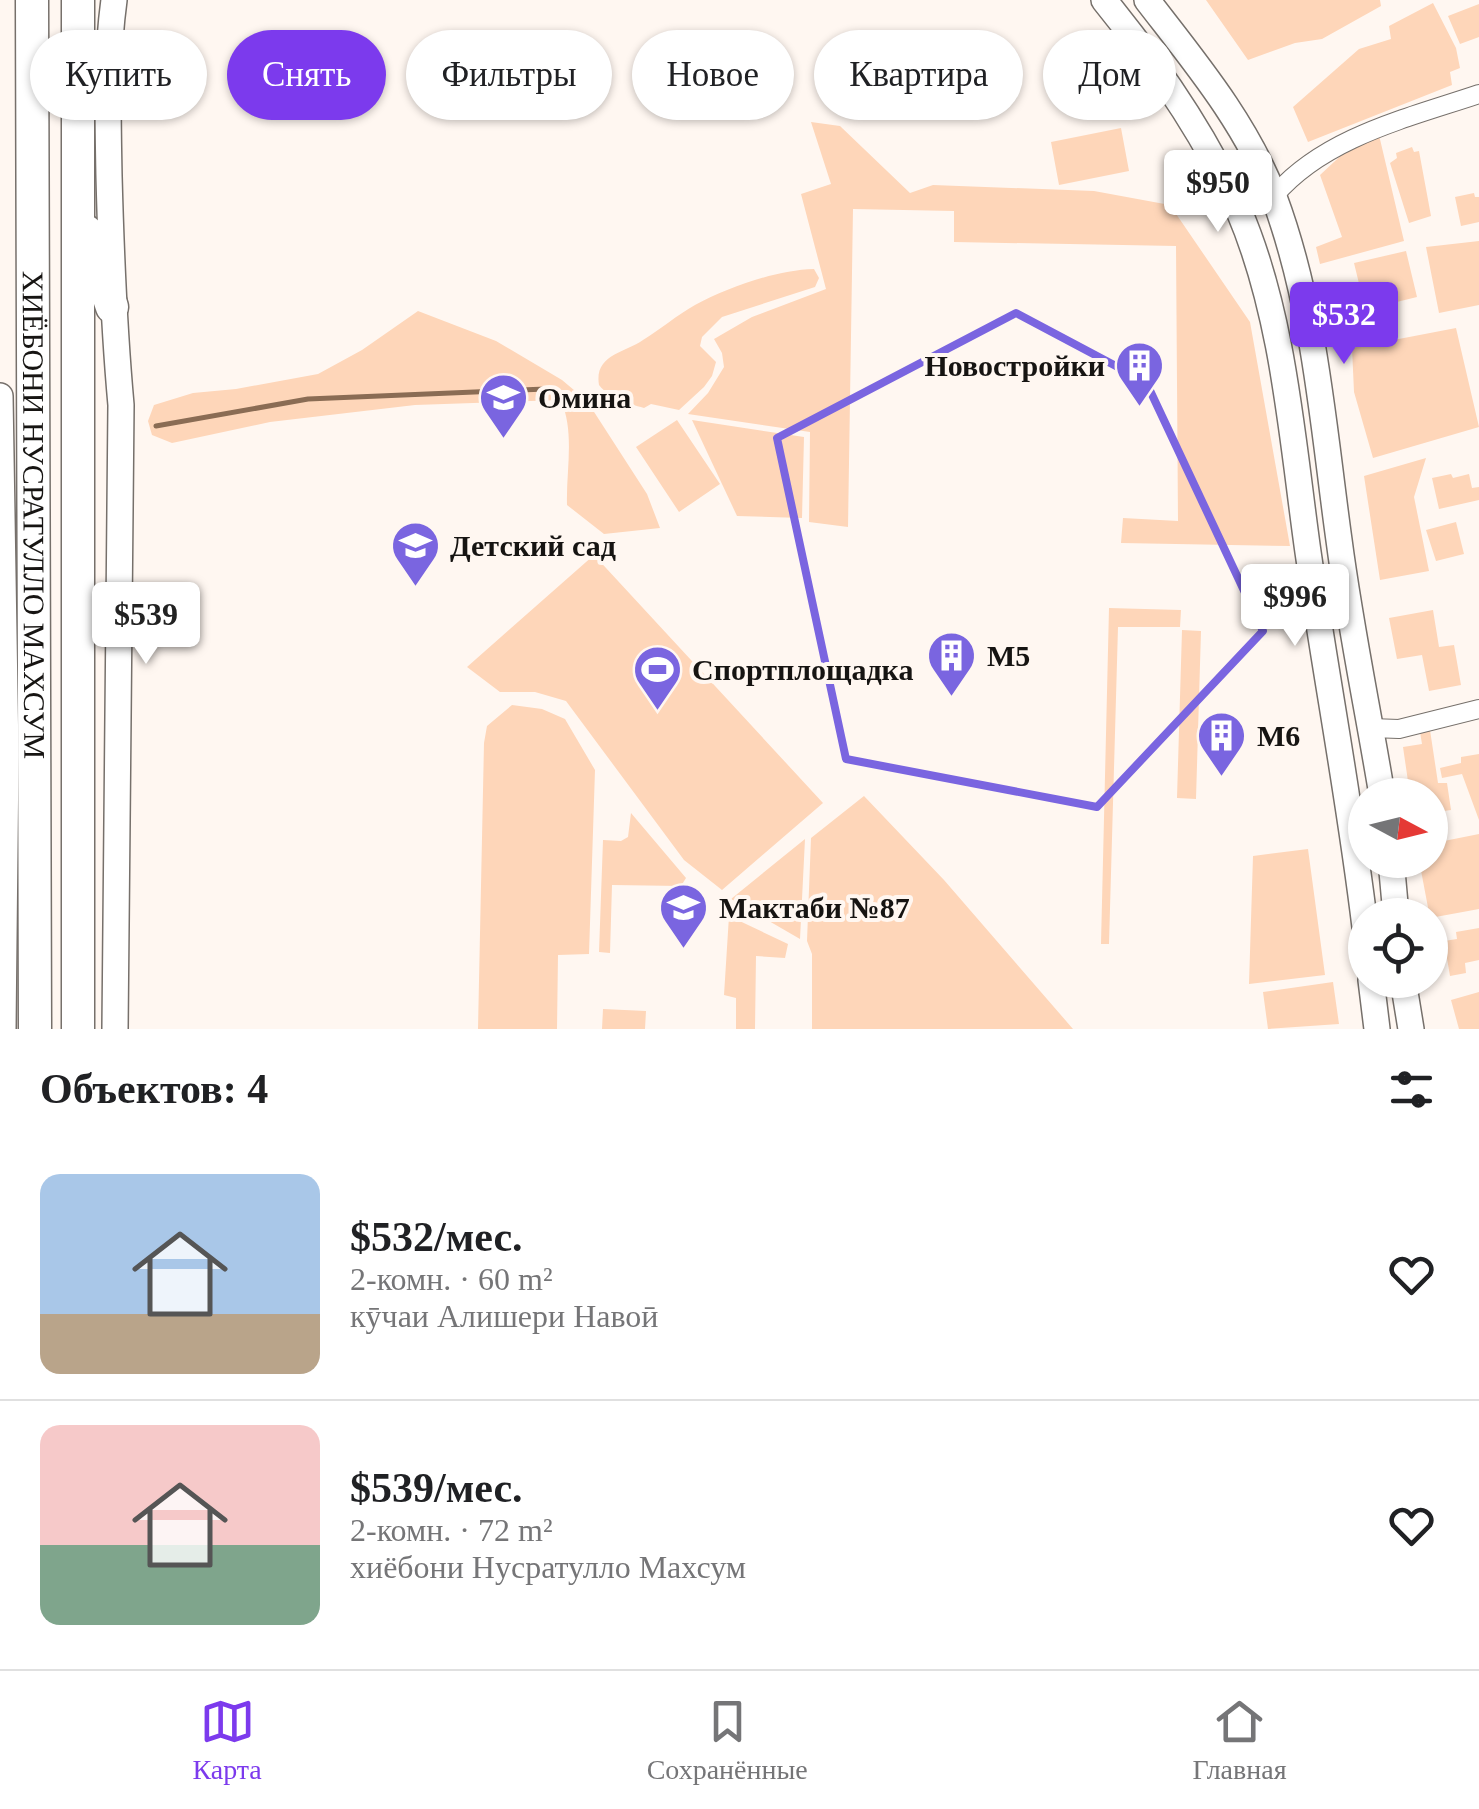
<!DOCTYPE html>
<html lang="ru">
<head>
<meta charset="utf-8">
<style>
	:root { --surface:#fff; --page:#f6f6f6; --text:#202124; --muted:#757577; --line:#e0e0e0; --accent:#7c3aed }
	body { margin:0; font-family:Georgia,serif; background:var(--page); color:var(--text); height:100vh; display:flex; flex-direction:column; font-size:38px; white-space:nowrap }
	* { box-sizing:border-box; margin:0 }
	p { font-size:32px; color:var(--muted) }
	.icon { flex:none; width:55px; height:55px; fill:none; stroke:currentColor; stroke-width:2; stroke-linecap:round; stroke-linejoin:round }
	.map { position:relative; height:1029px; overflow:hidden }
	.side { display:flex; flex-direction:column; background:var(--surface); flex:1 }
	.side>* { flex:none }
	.hud { position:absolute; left:30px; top:30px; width:1420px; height:90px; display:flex; gap:20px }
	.needle { width:65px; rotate:97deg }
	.tools { position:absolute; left:1348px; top:778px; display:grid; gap:20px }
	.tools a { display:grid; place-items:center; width:100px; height:100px; border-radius:50%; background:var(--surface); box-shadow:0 2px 8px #0004; font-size:50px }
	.price { position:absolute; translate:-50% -85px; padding:0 22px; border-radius:10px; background:#fff; color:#222; font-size:32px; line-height:65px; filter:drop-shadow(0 2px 5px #0008) }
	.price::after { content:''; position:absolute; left:50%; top:60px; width:30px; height:22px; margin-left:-15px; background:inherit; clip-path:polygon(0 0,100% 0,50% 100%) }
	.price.on { background:var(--accent); color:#fff }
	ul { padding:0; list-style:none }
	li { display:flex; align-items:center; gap:30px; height:250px; padding:0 40px }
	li+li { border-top:2px solid var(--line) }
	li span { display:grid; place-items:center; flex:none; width:280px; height:200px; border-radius:20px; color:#555 }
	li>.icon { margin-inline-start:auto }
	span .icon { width:120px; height:120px; fill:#fffc; stroke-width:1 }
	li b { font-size:42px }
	h2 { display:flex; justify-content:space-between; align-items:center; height:120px; padding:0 40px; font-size:42px }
	.tag { padding:0 35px; border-radius:45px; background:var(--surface); box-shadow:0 2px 8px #0004; font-size:35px; line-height:90px }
	.tag.on { background:var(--accent); color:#fff }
	.menu { display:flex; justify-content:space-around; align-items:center; height:140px; border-top:2px solid var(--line); background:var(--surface); font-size:28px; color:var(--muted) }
	.menu a { display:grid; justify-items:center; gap:5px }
	.menu .on { color:var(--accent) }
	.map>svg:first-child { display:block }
	.green { fill:#fed6b9 }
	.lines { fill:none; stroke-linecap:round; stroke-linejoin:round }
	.stream { stroke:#8a6c54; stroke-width:5 }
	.street-casing { stroke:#76706b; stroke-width:20 }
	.secondary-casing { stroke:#76706b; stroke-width:28 }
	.highway-casing { stroke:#76706b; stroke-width:35 }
	.street { stroke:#fff; stroke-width:18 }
	.secondary { stroke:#fff; stroke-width:25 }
	.highway { stroke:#fff; stroke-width:32 }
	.marked { fill:none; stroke:#7a65e0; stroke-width:8; stroke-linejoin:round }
	.labels { text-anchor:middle; stroke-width:8; stroke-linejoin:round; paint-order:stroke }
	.poi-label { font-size:30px; font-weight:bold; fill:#161412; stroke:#fff7f1; text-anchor:start }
	.street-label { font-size:30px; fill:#161412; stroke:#fff7f1 }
</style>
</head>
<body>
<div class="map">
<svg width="1479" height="1029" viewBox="0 0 1479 1029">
	<rect width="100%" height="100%" fill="#fff7f1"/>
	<!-- green -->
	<path class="green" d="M1206,0H1380L1381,6L1322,39L1295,43L1248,60Z
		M1433,3L1456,48L1460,68L1450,72L1452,85L1308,142L1293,107L1359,49L1391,39L1389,26Z
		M1479,4V37L1460,44L1448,16Z
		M811,122L840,126L910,193L933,185L1094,191L1170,205L1250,322L1290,546L1121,543L1123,518L1178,521L1176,246L954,242V211L853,209L848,527L809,522L810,432L688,414L708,393L724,367L722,353L714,339L752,317L826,289L801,194L831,184Z
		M1121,128L1129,171L1059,185L1051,142Z
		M1379,135L1404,241L1320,264L1316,247L1342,237L1320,175L1349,148Z
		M1412,147L1414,152L1419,151L1431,216L1409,223L1390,163L1397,158L1396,153Z
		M1474,193L1475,197H1479V222L1461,226L1455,197Z
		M1479,241V305L1439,313L1426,247Z
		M1406,251L1417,297L1356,312L1354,303L1363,300L1354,263Z
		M814,269L819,278L815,287L722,317L702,337L700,346L716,362L712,376L704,387L679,410L651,404L644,408C627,403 611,400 599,385C594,355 624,353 643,340C661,329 677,315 695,305C729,287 776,270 814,269Z
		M418,311L496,341L562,380L587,401L647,494L660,528L604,534L567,505C566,469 575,434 561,400L415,405L270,422L172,443L152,435L148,421L154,405L193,393L236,389L318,374L362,350Z
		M1456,328L1479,427L1373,458L1354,392L1352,348Z
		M677,420L720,484L679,512L636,447Z
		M692,420L804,437L802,518L737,516Z
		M1426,458L1414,497L1429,571L1380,580L1364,476Z
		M1451,474L1453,478L1469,474L1472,488L1479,487V500L1439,509L1432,478Z
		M1456,522L1464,554L1436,561L1426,530Z
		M594,555L823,803L722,890L684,860L566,701L535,692H500L467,667Z
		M1109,608L1181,610L1180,627H1118L1109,944H1101Z
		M1433,610L1439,647L1454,645L1461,685L1429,691L1422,655L1397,659L1389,618Z
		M1182,630L1201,631L1196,799L1177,798Z
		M512,705L542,709L565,719L595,770L589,954L558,955L557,1029H478L484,743L487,726Z
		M1430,730L1438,783H1447L1451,810L1430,813V795H1410L1403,747L1422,744L1420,732Z
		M1479,754V820L1462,774L1442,778L1440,768L1461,763V757Z
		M864,796L944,880L1073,1029H812V954L807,941L811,838Z
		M631,813L686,878L681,886L612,885L610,953L599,952L603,840L621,841L628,837Z
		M1479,834V909L1430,918L1419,860L1436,857L1434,843Z
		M805,839L800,939L731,899Z
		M1308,849L1325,975L1249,984L1253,856Z
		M729,916L788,944L785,958L756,956L755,1029H736V998L724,995Z
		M1479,928V960L1465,963L1466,973L1450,976L1444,941L1457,939L1456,932Z
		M1333,982L1339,1024L1268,1029L1263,992Z
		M1479,992V1029H1459L1451,1000Z
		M603,1009L646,1011L645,1029H602Z"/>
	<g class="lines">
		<!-- stream -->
		<path class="stream" d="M156,426L308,399L546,389"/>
		<defs>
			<path id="street" d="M1274,196C1324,137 1408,118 1479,94
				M1371,728L1399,729L1479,709"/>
			<path id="secondary" d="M114,0C106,59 108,117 109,176C111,252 114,328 121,405L115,1029
				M1104,0C1156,64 1206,135 1239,211C1284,316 1292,439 1308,552C1326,677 1350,801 1365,927
				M1147,0C1194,61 1247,124 1274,197C1315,307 1323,425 1339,540C1350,625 1368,710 1382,795
				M0,396L6,755L3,1029
				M1391,860L1396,915
				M1371,980L1377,1029
				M1403,980L1411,1029"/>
			<g id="highway">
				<path id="s1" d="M32,0L35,1029"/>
				<path d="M78,0V1029"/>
				<path d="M86,231L112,307"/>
			</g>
		</defs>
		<!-- street casing -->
		<use href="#street" class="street-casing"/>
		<!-- secondary casing -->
		<use href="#secondary" class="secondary-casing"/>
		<!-- highway casing -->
		<use href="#highway" class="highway-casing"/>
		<!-- street -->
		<use href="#street" class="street"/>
		<!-- secondary -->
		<use href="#secondary" class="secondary"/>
		<!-- highway -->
		<use href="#highway" class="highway"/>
	</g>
	<!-- marked area -->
	<path class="marked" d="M1016,313L1146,382L1263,631L1097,807L846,759L777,438Z"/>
	<!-- icons -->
	<defs>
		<symbol id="building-pin" viewBox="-11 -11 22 30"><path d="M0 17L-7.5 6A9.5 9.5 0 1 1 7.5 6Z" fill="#7a65e0" stroke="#fff7f1"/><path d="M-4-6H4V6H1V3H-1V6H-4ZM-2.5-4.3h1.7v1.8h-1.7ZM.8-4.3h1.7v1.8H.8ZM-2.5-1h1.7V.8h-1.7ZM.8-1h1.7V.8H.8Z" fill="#fff"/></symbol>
		<symbol id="school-pin" viewBox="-11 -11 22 30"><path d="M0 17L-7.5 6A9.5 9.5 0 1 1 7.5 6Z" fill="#7a65e0" stroke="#fff7f1"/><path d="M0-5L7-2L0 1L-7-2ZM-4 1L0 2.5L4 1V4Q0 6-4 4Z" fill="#fff"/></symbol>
		<symbol id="stadium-pin" viewBox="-11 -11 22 30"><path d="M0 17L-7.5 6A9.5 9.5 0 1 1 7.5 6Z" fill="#7a65e0" stroke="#fff7f1"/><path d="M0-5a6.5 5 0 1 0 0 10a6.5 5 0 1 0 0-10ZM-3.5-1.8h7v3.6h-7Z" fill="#fff"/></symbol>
	</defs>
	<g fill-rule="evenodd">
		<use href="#building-pin" x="1112" y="338" width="55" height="75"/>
		<use href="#school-pin" x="476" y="370" width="55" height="75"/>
		<use href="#school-pin" x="388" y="518" width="55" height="75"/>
		<use href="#building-pin" x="924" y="628" width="55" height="75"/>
		<use href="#stadium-pin" x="630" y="642" width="55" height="75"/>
		<use href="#building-pin" x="1194" y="708" width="55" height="75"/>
		<use href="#school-pin" x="656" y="880" width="55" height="75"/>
	</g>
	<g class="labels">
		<!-- poi labels -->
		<g class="poi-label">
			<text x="1105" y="376" text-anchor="end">Новостройки</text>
			<text x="538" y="408">Омина</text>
			<text x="450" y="556">Детский сад</text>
			<text x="987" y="666">М5</text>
			<text x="692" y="680">Спортплощадка</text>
			<text x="1257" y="746">М6</text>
			<text x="719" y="918">Мактаби №87</text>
		</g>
		<!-- street labels -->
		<g class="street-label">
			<text dy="10" stroke="none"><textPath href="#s1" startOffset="515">ХИЁБОНИ НУСРАТУЛЛО МАХСУМ</textPath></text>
		</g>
	</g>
</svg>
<div class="tools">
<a><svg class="needle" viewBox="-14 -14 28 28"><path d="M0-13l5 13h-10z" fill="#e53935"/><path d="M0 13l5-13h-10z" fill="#757577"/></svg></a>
<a><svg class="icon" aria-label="locate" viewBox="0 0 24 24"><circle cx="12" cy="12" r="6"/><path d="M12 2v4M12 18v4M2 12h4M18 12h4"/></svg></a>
</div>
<b class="price" style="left:1218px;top:235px">$950</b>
<b class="price on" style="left:1344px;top:367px">$532</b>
<b class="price" style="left:1295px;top:649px">$996</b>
<b class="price" style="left:146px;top:667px">$539</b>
<div class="hud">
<a class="tag">Купить</a>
<a class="tag on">Снять</a>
<a class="tag">Фильтры</a>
<a class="tag">Новое</a>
<a class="tag">Квартира</a>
<a class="tag">Дом</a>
</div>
</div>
<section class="side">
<h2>Объектов: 4<svg class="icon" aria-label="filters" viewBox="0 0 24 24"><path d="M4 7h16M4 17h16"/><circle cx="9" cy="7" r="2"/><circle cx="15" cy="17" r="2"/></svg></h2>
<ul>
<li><span style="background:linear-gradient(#a9c7e8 70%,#b9a48a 0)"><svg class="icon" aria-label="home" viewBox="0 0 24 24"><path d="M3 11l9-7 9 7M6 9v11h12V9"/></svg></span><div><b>$532/мес.</b><p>2-комн. · 60 m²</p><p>кӯчаи Алишери Навоӣ</p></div><svg class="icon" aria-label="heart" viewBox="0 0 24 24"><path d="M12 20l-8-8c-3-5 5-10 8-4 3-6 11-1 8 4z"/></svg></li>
<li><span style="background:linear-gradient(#f6c9c9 60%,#7fa58c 0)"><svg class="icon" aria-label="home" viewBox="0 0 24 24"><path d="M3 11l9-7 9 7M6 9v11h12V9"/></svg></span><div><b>$539/мес.</b><p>2-комн. · 72 m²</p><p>хиёбони Нусратулло Махсум</p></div><svg class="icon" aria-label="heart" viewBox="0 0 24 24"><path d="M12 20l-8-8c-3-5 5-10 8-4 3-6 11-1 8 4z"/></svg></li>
</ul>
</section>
<nav class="menu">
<a class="on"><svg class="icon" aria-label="map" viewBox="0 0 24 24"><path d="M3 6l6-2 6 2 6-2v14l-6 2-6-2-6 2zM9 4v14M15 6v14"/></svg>Карта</a>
<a><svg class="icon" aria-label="saved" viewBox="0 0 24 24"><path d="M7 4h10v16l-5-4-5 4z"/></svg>Сохранённые</a>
<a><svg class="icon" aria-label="home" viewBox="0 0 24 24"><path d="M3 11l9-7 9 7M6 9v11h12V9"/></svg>Главная</a>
</nav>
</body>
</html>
